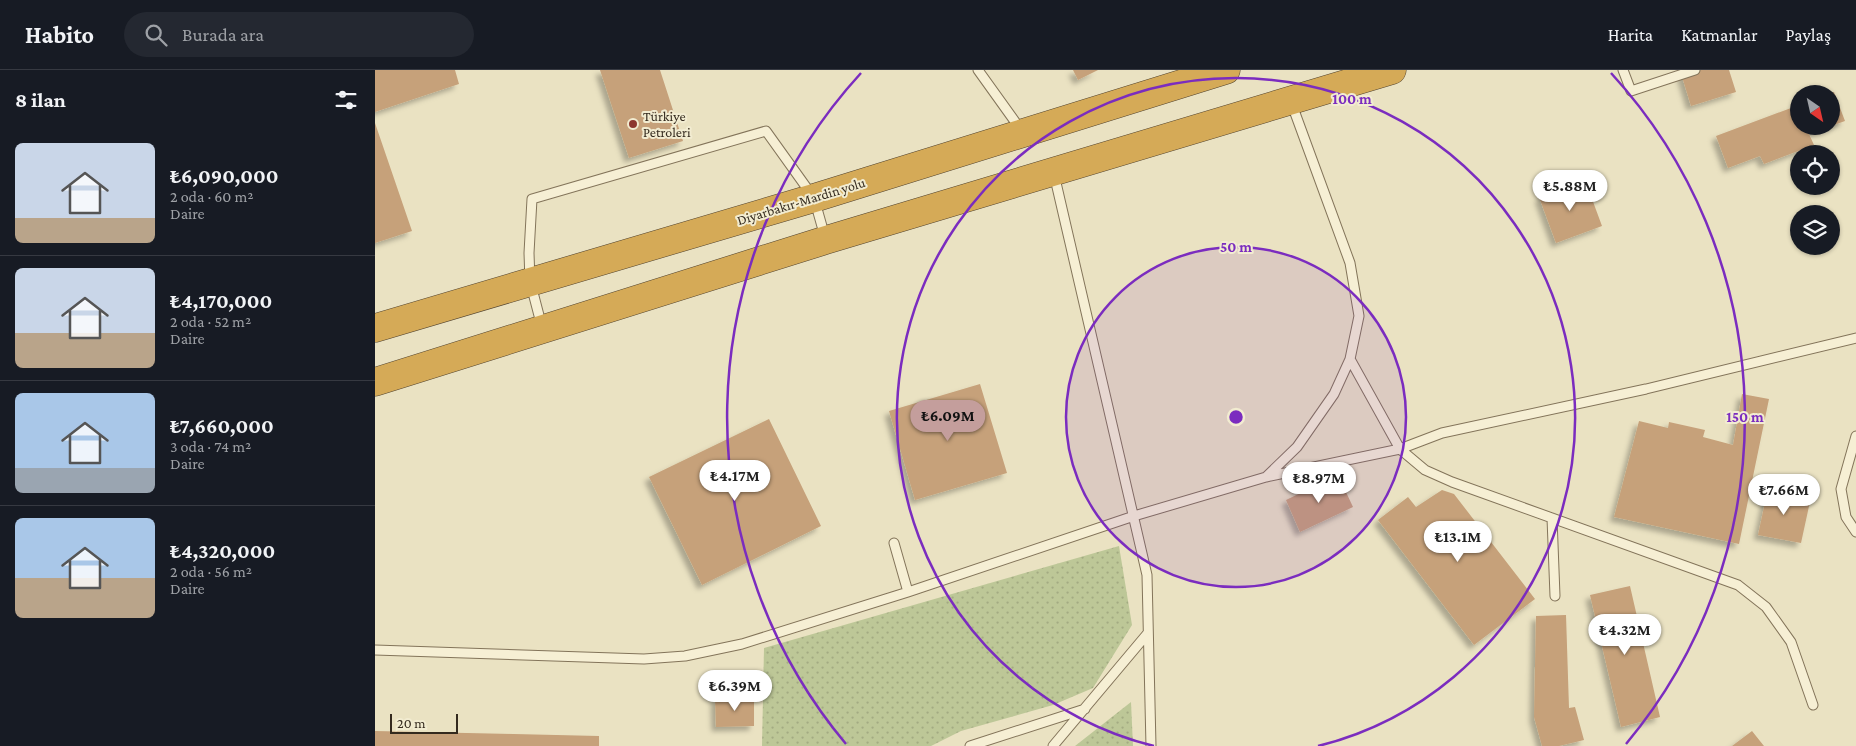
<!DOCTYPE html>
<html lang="tr">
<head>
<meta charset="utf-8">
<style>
	:root { --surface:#171b24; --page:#242831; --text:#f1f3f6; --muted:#9ea1a6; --line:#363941; --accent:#c49e9c }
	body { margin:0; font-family:"Crimson Pro",serif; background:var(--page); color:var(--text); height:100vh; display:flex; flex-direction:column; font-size:19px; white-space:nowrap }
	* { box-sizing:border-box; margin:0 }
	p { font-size:16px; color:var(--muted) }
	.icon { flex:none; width:28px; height:28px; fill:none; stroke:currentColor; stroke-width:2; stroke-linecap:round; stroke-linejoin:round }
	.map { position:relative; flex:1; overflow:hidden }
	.side { display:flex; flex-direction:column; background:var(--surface); width:375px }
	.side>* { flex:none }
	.needle { width:32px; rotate:146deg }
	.buttons { position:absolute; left:1415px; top:15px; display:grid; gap:10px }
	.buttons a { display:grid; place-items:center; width:50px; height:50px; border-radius:50%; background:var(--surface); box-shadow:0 1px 4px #0004; font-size:25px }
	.scale { position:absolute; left:15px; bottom:12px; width:68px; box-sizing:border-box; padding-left:5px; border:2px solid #342a1e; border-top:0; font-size:14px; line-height:18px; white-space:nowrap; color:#342a1e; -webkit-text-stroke:4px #f2ecd1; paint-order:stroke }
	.price { position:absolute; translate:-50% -42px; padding:0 11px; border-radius:18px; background:#fff; color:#222; font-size:16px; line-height:32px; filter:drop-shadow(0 1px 2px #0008) }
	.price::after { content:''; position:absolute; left:50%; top:30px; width:15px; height:11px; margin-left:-8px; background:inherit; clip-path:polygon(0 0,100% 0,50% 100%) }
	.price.current { background:var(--accent); color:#111 }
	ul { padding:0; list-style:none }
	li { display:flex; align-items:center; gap:15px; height:125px; padding:0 15px }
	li+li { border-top:1px solid var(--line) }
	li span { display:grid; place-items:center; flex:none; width:140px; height:100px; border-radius:8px; color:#555 }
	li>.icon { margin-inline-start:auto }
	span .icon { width:60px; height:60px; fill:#fffc; stroke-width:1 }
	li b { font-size:21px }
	h2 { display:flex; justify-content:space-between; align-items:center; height:60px; padding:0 15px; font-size:21px }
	header { display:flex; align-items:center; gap:30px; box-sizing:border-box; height:70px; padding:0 25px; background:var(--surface); border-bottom:1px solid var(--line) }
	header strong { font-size:24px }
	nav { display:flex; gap:28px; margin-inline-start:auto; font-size:18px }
	.search { width:350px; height:45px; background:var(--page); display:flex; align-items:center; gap:12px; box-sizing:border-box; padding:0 18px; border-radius:28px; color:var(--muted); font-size:19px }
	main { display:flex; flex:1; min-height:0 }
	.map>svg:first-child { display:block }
	.grass { fill:url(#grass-dots) }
	.building { fill:#c6a17a; filter:url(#shadow) }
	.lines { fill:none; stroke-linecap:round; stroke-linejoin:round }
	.lane-casing { stroke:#83745a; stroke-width:11 }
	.highway-casing { stroke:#51422e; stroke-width:29 }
	.lane { stroke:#f6efd4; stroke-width:9 }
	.highway { stroke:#d5aa57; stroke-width:28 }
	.ring { fill:none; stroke:#7b2cbf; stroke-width:2.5 }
	.poi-dot { fill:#8d372f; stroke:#f2ecd1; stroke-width:2 }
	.labels { text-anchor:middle; stroke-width:4; stroke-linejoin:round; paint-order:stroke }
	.poi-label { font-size:14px; fill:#342a1e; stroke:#f2ecd1; text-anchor:start }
	.street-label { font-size:14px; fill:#342a1e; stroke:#f2ecd1 }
	.centre { fill:#7b2cbf; stroke:#f2ecd1; stroke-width:2.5 }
	.ring-label { font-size:15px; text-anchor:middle; font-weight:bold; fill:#7b2cbf; stroke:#f2ecd1; stroke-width:4; stroke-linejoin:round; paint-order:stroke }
</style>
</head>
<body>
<header>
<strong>Habito</strong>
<div class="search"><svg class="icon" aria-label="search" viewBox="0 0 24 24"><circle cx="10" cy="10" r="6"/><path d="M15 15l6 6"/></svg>Burada ara</div>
<nav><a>Harita</a><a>Katmanlar</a><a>Paylaş</a></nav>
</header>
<main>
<section class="side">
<h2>8 ilan<svg class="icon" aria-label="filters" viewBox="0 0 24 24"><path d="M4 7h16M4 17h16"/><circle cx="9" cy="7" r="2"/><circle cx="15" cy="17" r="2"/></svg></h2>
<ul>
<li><span style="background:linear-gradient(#c9d6e8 75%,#b9a48a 0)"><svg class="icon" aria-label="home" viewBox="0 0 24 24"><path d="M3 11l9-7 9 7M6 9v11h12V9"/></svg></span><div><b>₺6,090,000</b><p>2 oda · 60 m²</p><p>Daire</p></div></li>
<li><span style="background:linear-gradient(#c9d6e8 65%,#b9a48a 0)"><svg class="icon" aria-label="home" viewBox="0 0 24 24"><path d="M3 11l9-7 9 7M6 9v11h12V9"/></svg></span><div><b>₺4,170,000</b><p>2 oda · 52 m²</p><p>Daire</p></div></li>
<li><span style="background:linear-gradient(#a9c7e8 75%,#9aa5b1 0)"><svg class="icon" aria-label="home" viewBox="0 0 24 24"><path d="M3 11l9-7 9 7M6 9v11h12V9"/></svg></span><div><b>₺7,660,000</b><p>3 oda · 74 m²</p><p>Daire</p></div></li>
<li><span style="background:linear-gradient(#a9c7e8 60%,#b9a48a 0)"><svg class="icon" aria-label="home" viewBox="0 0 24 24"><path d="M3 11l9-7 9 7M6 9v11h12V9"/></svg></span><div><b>₺4,320,000</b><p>2 oda · 56 m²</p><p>Daire</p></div></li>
</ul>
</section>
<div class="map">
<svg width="1481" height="676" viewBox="0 0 1481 676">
	<defs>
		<pattern id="grass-dots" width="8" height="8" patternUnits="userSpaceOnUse" patternTransform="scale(1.25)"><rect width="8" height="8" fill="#bdc797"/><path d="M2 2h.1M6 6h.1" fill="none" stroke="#a3ab82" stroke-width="1.8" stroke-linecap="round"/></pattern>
		<filter id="shadow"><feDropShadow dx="-4.5" dy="4.5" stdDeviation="2.5" flood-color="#0004"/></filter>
	</defs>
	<rect width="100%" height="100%" fill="#eae2c2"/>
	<!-- grass -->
	<path class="grass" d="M744,476L757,555L718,618L678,635L586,661L556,676H387L389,578Z
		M756,632L758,676H700Z"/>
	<!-- building -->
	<path class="building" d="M0,0H80L84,14L0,42Z
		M225,0H285L308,71L254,88Z
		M698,0H723L703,10Z
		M1305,0H1354L1361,22L1316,36Z
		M1459,22L1470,51L1456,56V23Z
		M1424,35V56H1455L1434,64L1439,75L1389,94L1385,86L1353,98L1341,66Z
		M0,53L37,161L0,173Z
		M1210,110L1227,156L1181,173L1164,127Z
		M605,314L632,403L540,430L514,341Z
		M1367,324L1394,329L1364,474L1239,447L1264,351L1293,358L1294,352L1330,360L1328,367L1358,375Z
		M394,349L446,456L327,515L274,407Z
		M963,405L978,437L925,462L911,430Z
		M1393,418L1436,427L1426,473L1383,465Z
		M1067,420L1079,424L1160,529L1099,575L1003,450L1033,427L1041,437Z
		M1255,516L1285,647L1246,657L1215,525Z
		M1191,545L1194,638L1200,637L1209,670L1184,676H1167L1159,647L1161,546Z
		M379,627V656L341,657L340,628Z
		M0,661L224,666V676H0Z
		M1377,661L1389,676H1357Z"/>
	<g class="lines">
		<defs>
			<path id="lane" d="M603,0L646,60
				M1248,0L1256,21L1320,0
				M679,104L772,505L776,676
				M167,257L155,211L154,183L157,129L391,61L439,128L450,167
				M975,289L1025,379L1050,400L1077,412L1363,515L1391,537L1416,572L1438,635
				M1481,366L1466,419L1471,447L1481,462
				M891,407L922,377L959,324L975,289L984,246L975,193L916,32
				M1177,448L1180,526
				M519,473L533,522
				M0,580L269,589L310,586L367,574L533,522L759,446L891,407L1025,379L1067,363L1271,319L1481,268
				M595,676L710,639
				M678,676L773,563"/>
			<path id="highway" d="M0,258L439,128L851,0
				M0,312L451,170L1017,0"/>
		</defs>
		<!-- lane casing -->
		<use href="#lane" class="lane-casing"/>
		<!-- highway casing -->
		<use href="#highway" class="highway-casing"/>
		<!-- lane -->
		<use href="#lane" class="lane"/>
		<!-- highway -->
		<use href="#highway" class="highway"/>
	</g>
	<!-- distance rings -->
	<circle cx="861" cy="347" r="170" fill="#7b2cbf" fill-opacity=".12"/>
	<g class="ring">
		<circle cx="861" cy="347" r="170"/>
		<path d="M779 676A339 339 0 1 1 943 676"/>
		<path d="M471 674A509 509 0 0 1 486 3M1236 3A509 509 0 0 1 1251 674"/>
	</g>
	<!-- markers -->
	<circle class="poi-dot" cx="258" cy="54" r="5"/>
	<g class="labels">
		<!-- poi labels -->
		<g class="poi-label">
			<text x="268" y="51">Türkiye<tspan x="268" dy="16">Petroleri</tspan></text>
		</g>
		<!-- street labels -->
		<g class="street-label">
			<text transform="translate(426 131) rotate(-17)" y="5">Diyarbakır-Mardin yolu</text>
		</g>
	</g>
	<circle cx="861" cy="347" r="8" class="centre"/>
	<g class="ring-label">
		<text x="977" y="34">100 m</text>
		<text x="861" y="182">50 m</text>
		<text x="1370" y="352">150 m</text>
	</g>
</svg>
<div class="buttons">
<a><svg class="needle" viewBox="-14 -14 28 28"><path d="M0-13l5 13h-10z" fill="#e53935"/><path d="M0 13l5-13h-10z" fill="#9ea1a6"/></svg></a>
<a><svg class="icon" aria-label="locate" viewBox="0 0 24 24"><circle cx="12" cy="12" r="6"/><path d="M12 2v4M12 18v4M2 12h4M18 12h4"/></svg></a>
<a><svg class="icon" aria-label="layers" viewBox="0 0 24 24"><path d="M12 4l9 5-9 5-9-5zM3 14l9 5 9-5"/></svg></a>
</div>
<div class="scale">20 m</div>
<b class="price" style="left:1195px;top:142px">₺5.88M</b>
<b class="price current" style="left:573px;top:372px">₺6.09M</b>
<b class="price" style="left:360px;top:432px">₺4.17M</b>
<b class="price" style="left:944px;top:434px">₺8.97M</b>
<b class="price" style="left:1409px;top:446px">₺7.66M</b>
<b class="price" style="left:1083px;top:493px">₺13.1M</b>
<b class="price" style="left:1250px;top:586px">₺4.32M</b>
<b class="price" style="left:360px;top:642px">₺6.39M</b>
</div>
</main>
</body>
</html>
